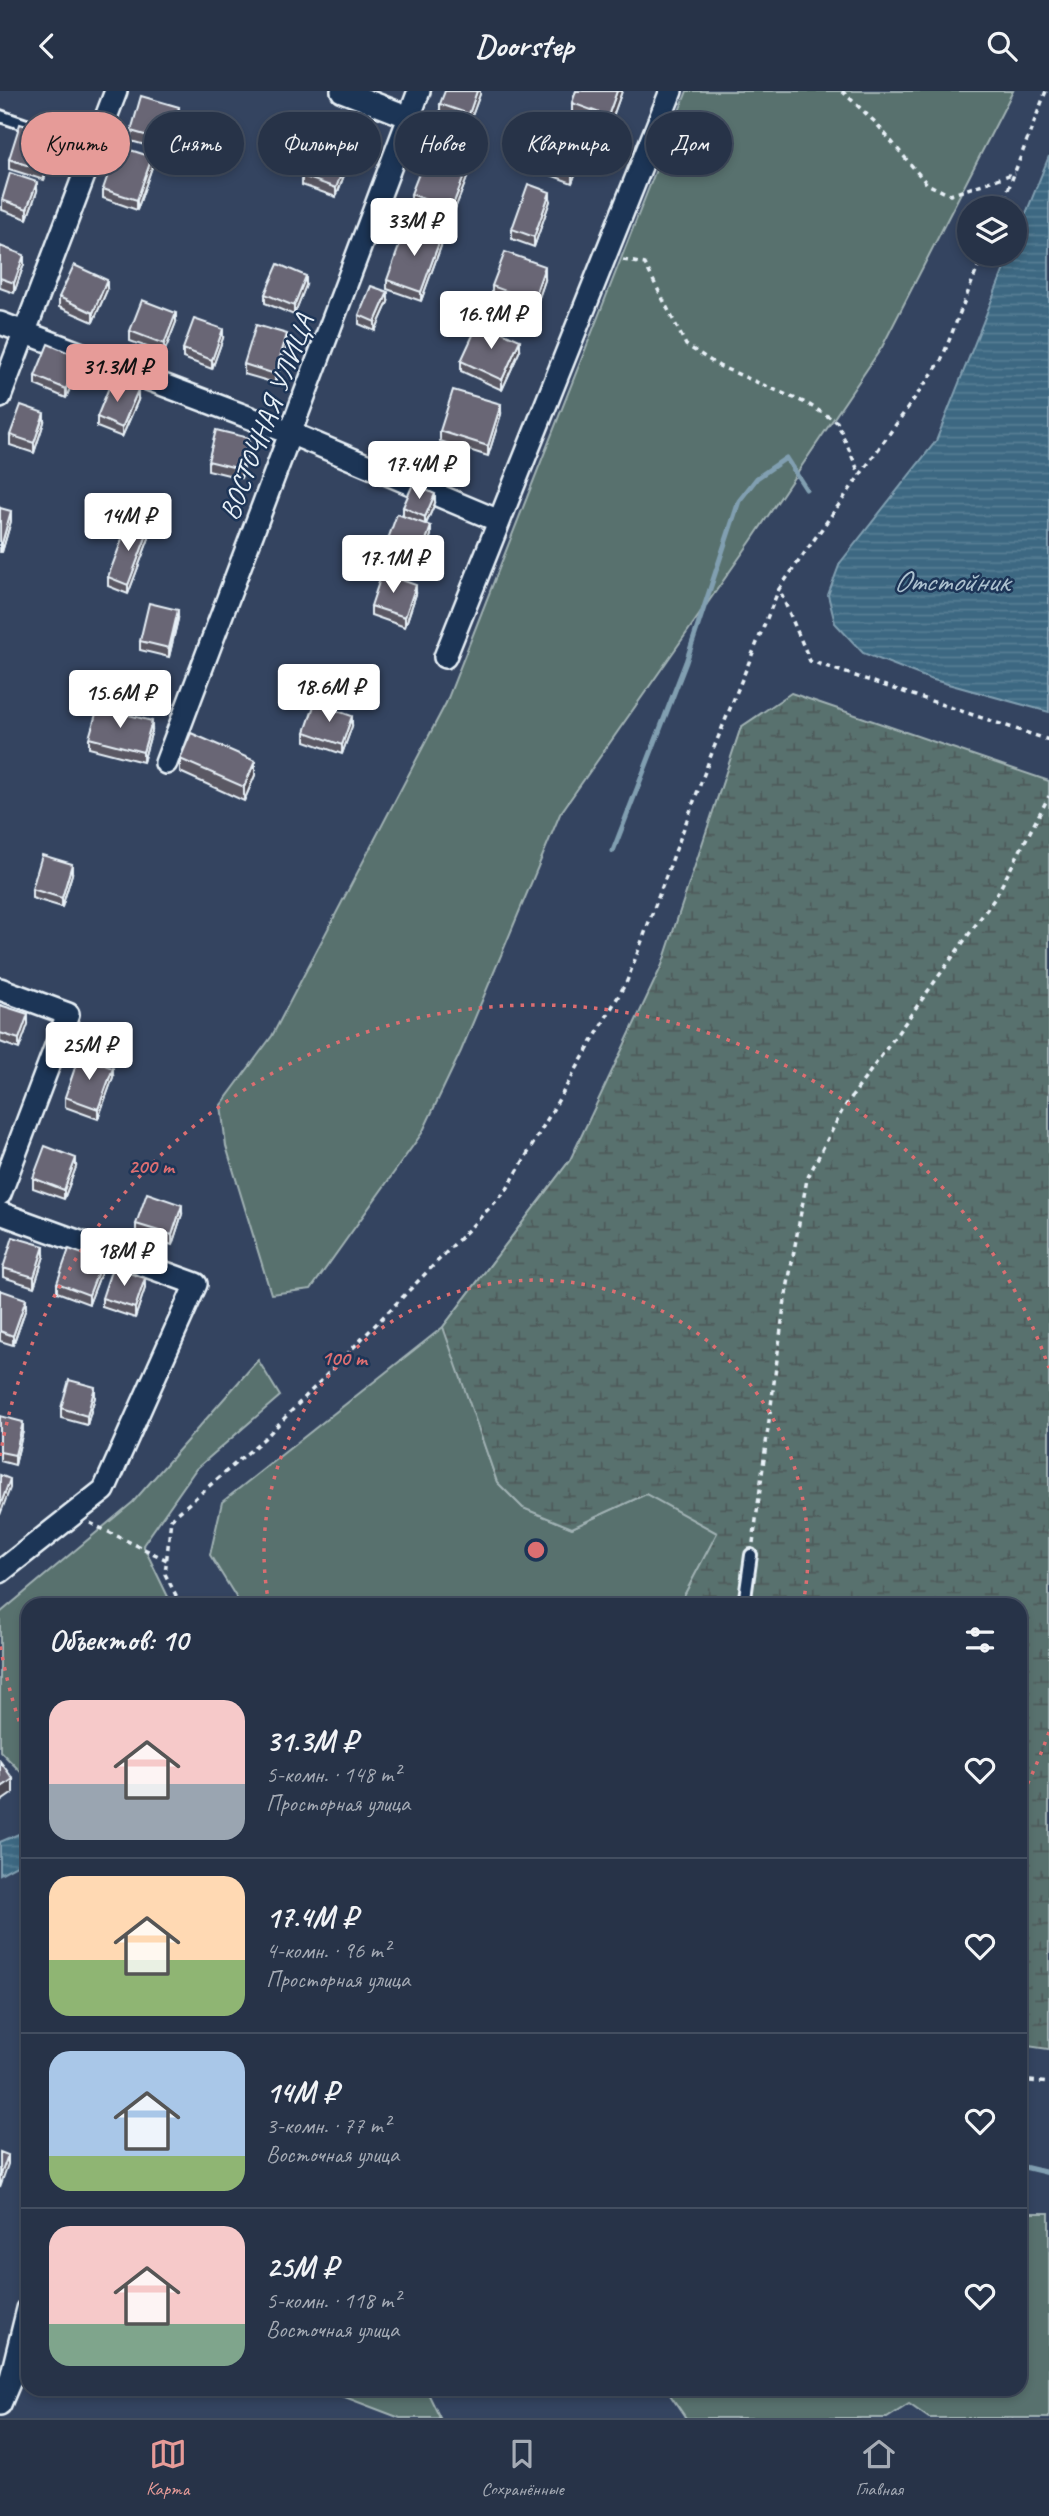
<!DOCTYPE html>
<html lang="ru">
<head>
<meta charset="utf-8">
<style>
	:root { --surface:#273348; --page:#333f52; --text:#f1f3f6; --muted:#a4aab4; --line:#434e60; --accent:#e69b98 }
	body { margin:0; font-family:Caveat,sans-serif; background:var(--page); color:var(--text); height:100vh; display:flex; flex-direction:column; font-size:26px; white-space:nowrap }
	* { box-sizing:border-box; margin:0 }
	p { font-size:23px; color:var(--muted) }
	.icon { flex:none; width:38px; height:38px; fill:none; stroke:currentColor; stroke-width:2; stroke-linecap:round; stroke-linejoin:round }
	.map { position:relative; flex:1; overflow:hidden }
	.details { position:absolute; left:21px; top:1507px; width:1006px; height:798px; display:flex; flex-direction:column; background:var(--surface); border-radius:21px; box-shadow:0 4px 10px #0003,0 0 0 2px var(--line) }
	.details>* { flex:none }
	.banner { position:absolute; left:21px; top:21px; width:1008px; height:63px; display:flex; gap:14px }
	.fabs { position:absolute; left:957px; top:105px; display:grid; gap:14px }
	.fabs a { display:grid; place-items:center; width:70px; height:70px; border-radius:50%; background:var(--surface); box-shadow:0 4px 10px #0003,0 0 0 2px var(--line); font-size:35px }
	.price { position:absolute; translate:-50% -60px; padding:0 16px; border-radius:7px; background:#fff; color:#222; font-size:23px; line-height:46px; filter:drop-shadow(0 2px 4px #0008) }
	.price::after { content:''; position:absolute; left:50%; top:42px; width:21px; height:16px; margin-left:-10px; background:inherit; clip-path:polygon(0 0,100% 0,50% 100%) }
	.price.on { background:var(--accent); color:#111 }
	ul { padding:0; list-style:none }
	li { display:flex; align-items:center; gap:21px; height:175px; padding:0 28px }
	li+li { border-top:2px solid var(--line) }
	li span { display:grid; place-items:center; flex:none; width:196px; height:140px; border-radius:21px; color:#555 }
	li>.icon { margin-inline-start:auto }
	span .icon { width:84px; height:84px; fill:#fffc; stroke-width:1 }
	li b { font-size:30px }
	h2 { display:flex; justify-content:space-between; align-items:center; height:84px; padding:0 28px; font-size:30px }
	.pill { padding:0 24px; border-radius:32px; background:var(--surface); box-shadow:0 4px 10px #0003,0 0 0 2px var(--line); font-size:24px; line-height:63px }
	.pill.on { background:var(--accent); color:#111 }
	header { display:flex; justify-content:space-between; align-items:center; height:91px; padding:0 28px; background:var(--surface); font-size:32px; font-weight:600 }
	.menu { display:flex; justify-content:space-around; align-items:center; height:98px; border-top:2px solid var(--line); background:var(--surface); font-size:19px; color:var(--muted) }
	.menu a { display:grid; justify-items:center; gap:4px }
	.menu .on { color:var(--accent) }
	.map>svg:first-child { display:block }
	.grass { fill:#58716e; stroke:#a0b1b3; stroke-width:2 }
	.wetland { fill:url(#wetland-marsh); stroke:#a0b1b3; stroke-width:2 }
	.water { fill:url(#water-rules); stroke:#819fb1; stroke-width:2 }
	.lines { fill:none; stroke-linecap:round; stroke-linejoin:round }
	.stream { stroke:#819fb1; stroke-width:5 }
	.lane-casing { stroke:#e8f1f8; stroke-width:16 }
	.street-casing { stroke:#e8f1f8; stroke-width:26 }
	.path { stroke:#e8f1f8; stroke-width:3.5; stroke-dasharray:5 5; stroke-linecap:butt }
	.lane { stroke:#1d3557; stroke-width:10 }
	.street { stroke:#1d3557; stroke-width:21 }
	.wall { fill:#5a5864; stroke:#e8f1f8; stroke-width:2 }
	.shaded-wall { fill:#4a4751; stroke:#e8f1f8; stroke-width:2 }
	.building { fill:#696674; stroke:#e8f1f8; stroke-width:2 }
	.ring { fill:none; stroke:#dc6e71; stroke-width:3.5; stroke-dasharray:3.5 7 }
	.labels { text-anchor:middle; stroke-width:5; stroke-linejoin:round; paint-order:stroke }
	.street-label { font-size:28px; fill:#e8f1f8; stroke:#1d3557 }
	.water-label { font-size:30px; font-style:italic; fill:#acc1cf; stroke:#1d3557 }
	.centre { fill:#dc6e71; stroke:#1d3557; stroke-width:3.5 }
	.ring-label { font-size:21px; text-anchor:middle; font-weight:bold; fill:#dc6e71; stroke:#1d3557; stroke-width:5; stroke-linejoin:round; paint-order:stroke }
</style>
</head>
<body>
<header><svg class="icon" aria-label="back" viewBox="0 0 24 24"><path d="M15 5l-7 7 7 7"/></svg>Doorstep<svg class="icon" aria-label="search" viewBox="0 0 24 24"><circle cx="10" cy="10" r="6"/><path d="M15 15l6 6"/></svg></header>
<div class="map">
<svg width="1049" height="2327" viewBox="0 0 1049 2327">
	<defs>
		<pattern id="wetland-marsh" width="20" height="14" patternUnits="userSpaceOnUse" patternTransform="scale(1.75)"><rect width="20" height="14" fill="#58716e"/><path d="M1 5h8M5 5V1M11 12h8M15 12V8" fill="none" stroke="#4e5a5a"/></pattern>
		<pattern id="water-rules" width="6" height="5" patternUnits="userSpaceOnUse" patternTransform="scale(1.75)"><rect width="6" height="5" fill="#3c6882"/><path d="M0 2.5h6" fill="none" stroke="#587e94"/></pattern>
	</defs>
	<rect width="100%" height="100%" fill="#344460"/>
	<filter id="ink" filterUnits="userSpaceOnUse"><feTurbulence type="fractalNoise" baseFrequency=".0143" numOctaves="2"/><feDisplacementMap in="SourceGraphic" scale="14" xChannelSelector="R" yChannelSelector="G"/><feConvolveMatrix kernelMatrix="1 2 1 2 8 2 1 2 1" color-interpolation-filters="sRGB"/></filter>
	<g filter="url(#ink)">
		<!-- grass -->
		<path class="grass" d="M687,0H1013L882,256L751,450L560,723L461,960L422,1042L311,1198L271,1203L226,1055L221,1014L272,945L446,612Z
			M570,1069L480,1341L497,1391L523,1417L572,1437L646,1403L737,1390L718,1442L679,1514H241L210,1464L222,1411L443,1236Z
			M258,1269L280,1305L196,1378L143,1454L172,1514H28V1688L0,1660V1522L133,1411Z
			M1020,2122H1049V2327H929L909,2313L887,2327H686L666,2298H1020Z
			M329,2298H426L440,2327H400L329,2300Z"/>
		<!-- wetland -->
		<path class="wetland" d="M791,602L1049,690V1958L1020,1954V1514H679L717,1442L646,1403L572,1437L523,1417L497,1391L443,1236L570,1069L662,874L741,636Z"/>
		<!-- water -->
		<path class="water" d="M1049,65V621L930,588L863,562L835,532L828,504L840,472L936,350L1010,163H1015V150Z
			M28,1739V1768L0,1783V1751Z"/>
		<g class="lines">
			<!-- stream -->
			<path class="stream" d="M613,760L686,571L739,410L757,387L786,367L806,398
				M1020,2075L1049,2082"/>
			<defs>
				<path id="lane" d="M0,25L94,57
					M744,1514L751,1464"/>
				<path id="street" d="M342,0L409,26
					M0,232L290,342L499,430
					M0,306L116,0
					M445,566L671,0
					M166,672L419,0
					M0,898L68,923L0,1103
					M0,1122L196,1193L104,1399L0,1481
					M0,2313L11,2287L28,2218"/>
			</defs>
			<!-- lane casing -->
			<use href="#lane" class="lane-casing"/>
			<!-- street casing -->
			<use href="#street" class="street-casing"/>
			<!-- path -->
			<path class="path" d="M842,0L876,32L927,93L950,104L1015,82
				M1001,117L1046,0
				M983,163L941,270L779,498L810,570L1049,649
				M623,169L645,173L686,254L719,275L808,313L837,331L860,384
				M90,1432L167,1469
				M753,1452L784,1215L807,1088L843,1018L995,807L1049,705
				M181,1514L165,1483L171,1428L267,1345L506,1100L627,890L713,659L779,498
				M1020,1989L1049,1992"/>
			<!-- lane -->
			<use href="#lane" class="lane"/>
			<!-- street -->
			<use href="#street" class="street"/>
		</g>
		<!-- wall -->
		<path class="wall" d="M480,0V3L469,33L440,23V13Z
			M576,0H622L608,39L572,26V12Z
			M179,25L169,61L131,50V40Z
			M587,51L572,92L540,80V66Z
			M56,54L44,89L9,78V68Z
			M350,68L336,106L302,94V85Z
			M474,69L451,128L411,112V103Z
			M152,76L137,119L103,107V98Z
			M37,100L27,128L2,119V109Z
			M550,110L534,156L512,148V138Z
			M0,155L24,173L14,202L0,197Z
			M441,155L421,210L387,198V189Z
			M545,189L533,224L492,209V195Z
			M306,194L294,224L265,212V203Z
			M107,199L93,231L59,216V206Z
			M388,211L375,240L359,233V224Z
			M176,231L164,262L130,250V240Z
			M223,247L212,278L183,267V258Z
			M287,253L275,292L244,283V273Z
			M520,259L502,299L461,280V270Z
			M79,275L66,307L35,294V285Z
			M138,309L122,346L97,336V326Z
			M501,323L488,365L440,350V340Z
			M44,331L34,362L10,354V344Z
			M249,356L241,387L208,379V370Z
			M435,412L426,433L431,444L421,472L387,460V451L403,425V416Z
			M0,417L11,430L2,461H0Z
			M149,447L128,503L108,495V486Z
			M416,503L405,536L371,524V515Z
			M178,528L169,566L140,559V550Z
			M352,635L342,663L305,650V641Z
			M152,639L143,671L89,657V647Z
			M180,668L255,684L244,710L180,681Z
			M72,783L62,816L32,807V798Z
			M0,914L28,933L19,958L0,951Z
			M113,986L98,1028L65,1016V1006Z
			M76,1076L64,1108L33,1097V1087Z
			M182,1123L172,1154L136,1142V1133Z
			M44,1165L34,1196L3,1186V1177Z
			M102,1179L89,1213L57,1201V1192Z
			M145,1197L135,1227L102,1216V1207Z
			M0,1199L26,1217L13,1254L0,1250Z
			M95,1306L87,1334L61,1327V1317Z
			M0,1325L23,1340L15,1374L0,1370Z"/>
		<!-- shaded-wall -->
		<path class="shaded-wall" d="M477,0H480V3L469,33V23Z
			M617,0H622L608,39V25Z
			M179,16V25L169,61V51Z
			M587,37V51L572,92V78Z
			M56,44V54L44,89V80Z
			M350,58V68L336,106V97Z
			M474,59V69L451,128V119Z
			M152,66V76L137,119V109Z
			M37,91V100L27,128V118Z
			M550,101V110L534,156V146Z
			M441,146V155L421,210V201Z
			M24,164V173L14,202V192Z
			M545,175V189L533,224V210Z
			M306,185V194L294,224V215Z
			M107,189V199L93,231V222Z
			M388,201V211L375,240V231Z
			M176,222V231L164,262V253Z
			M223,238V247L212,278V269Z
			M287,243V253L275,292V283Z
			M520,249V259L502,299V289Z
			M79,266V275L66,307V298Z
			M138,299V309L122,346V337Z
			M501,313V323L488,365V355Z
			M44,322V331L34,362V352Z
			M249,347V356L241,387V378Z
			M435,403V412L425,435V426Z
			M11,420V430L2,461V452Z
			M431,435V444L421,472V463Z
			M149,438V447L128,503V494Z
			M416,494V503L405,536V526Z
			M178,519V528L169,566V557Z
			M352,625V635L342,663V654Z
			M152,630V639L143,671V661Z
			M255,670V684L244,710V696Z
			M72,773V783L62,816V807Z
			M28,923V933L19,958V948Z
			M113,977V986L98,1028V1018Z
			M76,1067V1076L64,1108V1099Z
			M182,1114V1123L172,1154V1144Z
			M44,1155V1165L34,1196V1186Z
			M102,1170V1179L89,1213V1204Z
			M145,1187V1197L135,1227V1217Z
			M26,1208V1217L13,1254V1245Z
			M95,1296V1306L87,1334V1325Z
			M23,1331V1340L15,1374V1364Z
			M10,1388V1397L0,1424V1415Z
			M13,1688V1702L0,1711V1697Z
			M8,2064V2073L0,2096V2086Z"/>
		<!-- building -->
		<path class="building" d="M445,0H477L469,23L440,13Z
			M576,0H617L608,25L572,12Z
			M141,5L179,16L169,51L131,40Z
			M555,25L587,37L572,78L540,66Z
			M20,33L56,44L44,80L9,68Z
			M434,44L474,59L451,119L411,103Z
			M316,46L350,58L336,97L302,85Z
			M118,55L152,66L137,109L103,98Z
			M10,82L37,91L27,118L2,109Z
			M528,93L550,101L534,146L512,138Z
			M407,133L441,146L421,201L387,189Z
			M0,155L24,164L14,192L0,187Z
			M505,161L545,175L533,210L492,195Z
			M278,173L306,185L294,215L265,203Z
			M74,174L107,189L93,222L59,206Z
			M371,195L388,201L375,231L359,224Z
			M142,209L176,222L164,253L130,240Z
			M194,228L223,238L212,269L183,258Z
			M479,231L520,249L502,289L461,270Z
			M256,234L287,243L275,283L244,273Z
			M48,253L79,266L66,298L35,285Z
			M112,289L138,299L122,337L97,326Z
			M453,299L501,313L488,355L440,340Z
			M21,314L44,322L34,352L10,344Z
			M216,339L249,347L241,378L208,370Z
			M413,393L435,403L425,426L403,416Z
			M0,417L11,420L2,452H0Z
			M397,423L431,435L421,463L387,451Z
			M129,430L149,438L128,494L108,486Z
			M382,482L416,494L405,526L371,515Z
			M149,512L178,519L169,557L140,550Z
			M315,612L352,625L342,654L305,641Z
			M98,616L152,630L143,661L89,647Z
			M191,642L255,670L244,696L180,668Z
			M42,764L72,773L62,807L32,798Z
			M0,914L28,923L19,948L0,942Z
			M79,965L113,977L98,1018L65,1006Z
			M45,1055L76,1067L64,1099L33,1087Z
			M147,1102L182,1114L172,1144L136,1133Z
			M13,1146L44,1155L34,1186L3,1177Z
			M69,1158L102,1170L89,1204L57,1192Z
			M112,1177L145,1187L135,1217L102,1207Z
			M0,1199L26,1208L13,1245L0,1240Z
			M69,1289L95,1296L87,1325L61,1317Z
			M0,1325L23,1331L15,1364L0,1361Z
			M0,1384L10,1388L0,1415Z
			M0,1670L13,1688L0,1697Z
			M0,2061L8,2064L0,2086Z"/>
	</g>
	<!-- distance rings -->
	<g class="ring">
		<path d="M269 1513A272 272 0 1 1 803 1513"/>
		<path d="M1049 1641A544 544 0 0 1 1021 1706M26 1650A544 544 0 0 1 0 1553M0 1365A544 544 0 0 1 1049 1277"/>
	</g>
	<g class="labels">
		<!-- street labels -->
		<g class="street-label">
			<text transform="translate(266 326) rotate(-69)" y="10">ВОСТОЧНАЯ УЛИЦА</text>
		</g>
		<!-- water labels -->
		<g class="water-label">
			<text x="951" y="500">Отстойник</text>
		</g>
	</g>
	<circle cx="536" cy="1459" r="10" class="centre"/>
	<g class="ring-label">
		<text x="151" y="1082">200 m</text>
		<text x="344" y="1274">100 m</text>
	</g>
</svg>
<div class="fabs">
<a><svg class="icon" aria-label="layers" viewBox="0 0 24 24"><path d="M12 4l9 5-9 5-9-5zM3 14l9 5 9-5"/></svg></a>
</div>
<b class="price" style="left:414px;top:167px">33M ₽</b>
<b class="price" style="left:491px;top:260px">16.9M ₽</b>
<b class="price on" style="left:117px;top:313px">31.3M ₽</b>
<b class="price" style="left:419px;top:410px">17.4M ₽</b>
<b class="price" style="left:128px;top:462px">14M ₽</b>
<b class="price" style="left:393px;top:504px">17.1M ₽</b>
<b class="price" style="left:329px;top:633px">18.6M ₽</b>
<b class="price" style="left:120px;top:639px">15.6M ₽</b>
<b class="price" style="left:89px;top:991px">25M ₽</b>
<b class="price" style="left:124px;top:1197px">18M ₽</b>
<div class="banner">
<a class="pill on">Купить</a>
<a class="pill">Снять</a>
<a class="pill">Фильтры</a>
<a class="pill">Новое</a>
<a class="pill">Квартира</a>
<a class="pill">Дом</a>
</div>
<section class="details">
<h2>Объектов: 10<svg class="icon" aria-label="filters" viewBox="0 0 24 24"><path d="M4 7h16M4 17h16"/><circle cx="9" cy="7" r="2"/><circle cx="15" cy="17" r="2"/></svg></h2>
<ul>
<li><span style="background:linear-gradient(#f6c9c9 60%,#9aa5b1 0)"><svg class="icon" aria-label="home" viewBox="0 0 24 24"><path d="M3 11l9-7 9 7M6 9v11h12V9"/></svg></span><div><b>31.3M ₽</b><p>5-комн. · 148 m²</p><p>Просторная улица</p></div><svg class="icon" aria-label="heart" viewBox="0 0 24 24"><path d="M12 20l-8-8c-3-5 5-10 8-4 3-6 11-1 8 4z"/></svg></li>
<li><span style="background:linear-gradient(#ffd9b3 60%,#8fb573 0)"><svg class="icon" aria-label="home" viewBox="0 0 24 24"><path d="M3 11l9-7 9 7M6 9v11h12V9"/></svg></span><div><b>17.4M ₽</b><p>4-комн. · 96 m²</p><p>Просторная улица</p></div><svg class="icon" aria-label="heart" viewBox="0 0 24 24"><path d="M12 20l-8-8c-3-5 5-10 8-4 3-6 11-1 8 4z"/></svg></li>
<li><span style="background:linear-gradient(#a9c7e8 75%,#8fb573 0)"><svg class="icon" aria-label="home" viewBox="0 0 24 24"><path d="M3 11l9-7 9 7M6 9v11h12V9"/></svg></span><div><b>14M ₽</b><p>3-комн. · 77 m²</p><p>Восточная улица</p></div><svg class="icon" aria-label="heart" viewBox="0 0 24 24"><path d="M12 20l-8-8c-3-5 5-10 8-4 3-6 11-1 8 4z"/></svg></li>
<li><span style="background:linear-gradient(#f6c9c9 70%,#7fa58c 0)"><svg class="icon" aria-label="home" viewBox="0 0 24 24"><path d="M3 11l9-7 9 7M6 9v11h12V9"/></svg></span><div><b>25M ₽</b><p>5-комн. · 118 m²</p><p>Восточная улица</p></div><svg class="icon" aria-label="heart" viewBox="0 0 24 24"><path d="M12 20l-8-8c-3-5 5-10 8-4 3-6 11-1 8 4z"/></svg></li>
</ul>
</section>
</div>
<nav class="menu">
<a class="on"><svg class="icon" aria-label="map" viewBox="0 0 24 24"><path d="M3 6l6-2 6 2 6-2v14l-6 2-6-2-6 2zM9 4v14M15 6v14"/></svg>Карта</a>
<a><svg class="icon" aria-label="saved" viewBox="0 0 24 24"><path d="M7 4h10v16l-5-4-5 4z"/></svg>Сохранённые</a>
<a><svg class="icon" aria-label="home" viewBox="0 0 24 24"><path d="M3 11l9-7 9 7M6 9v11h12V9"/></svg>Главная</a>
</nav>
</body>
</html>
